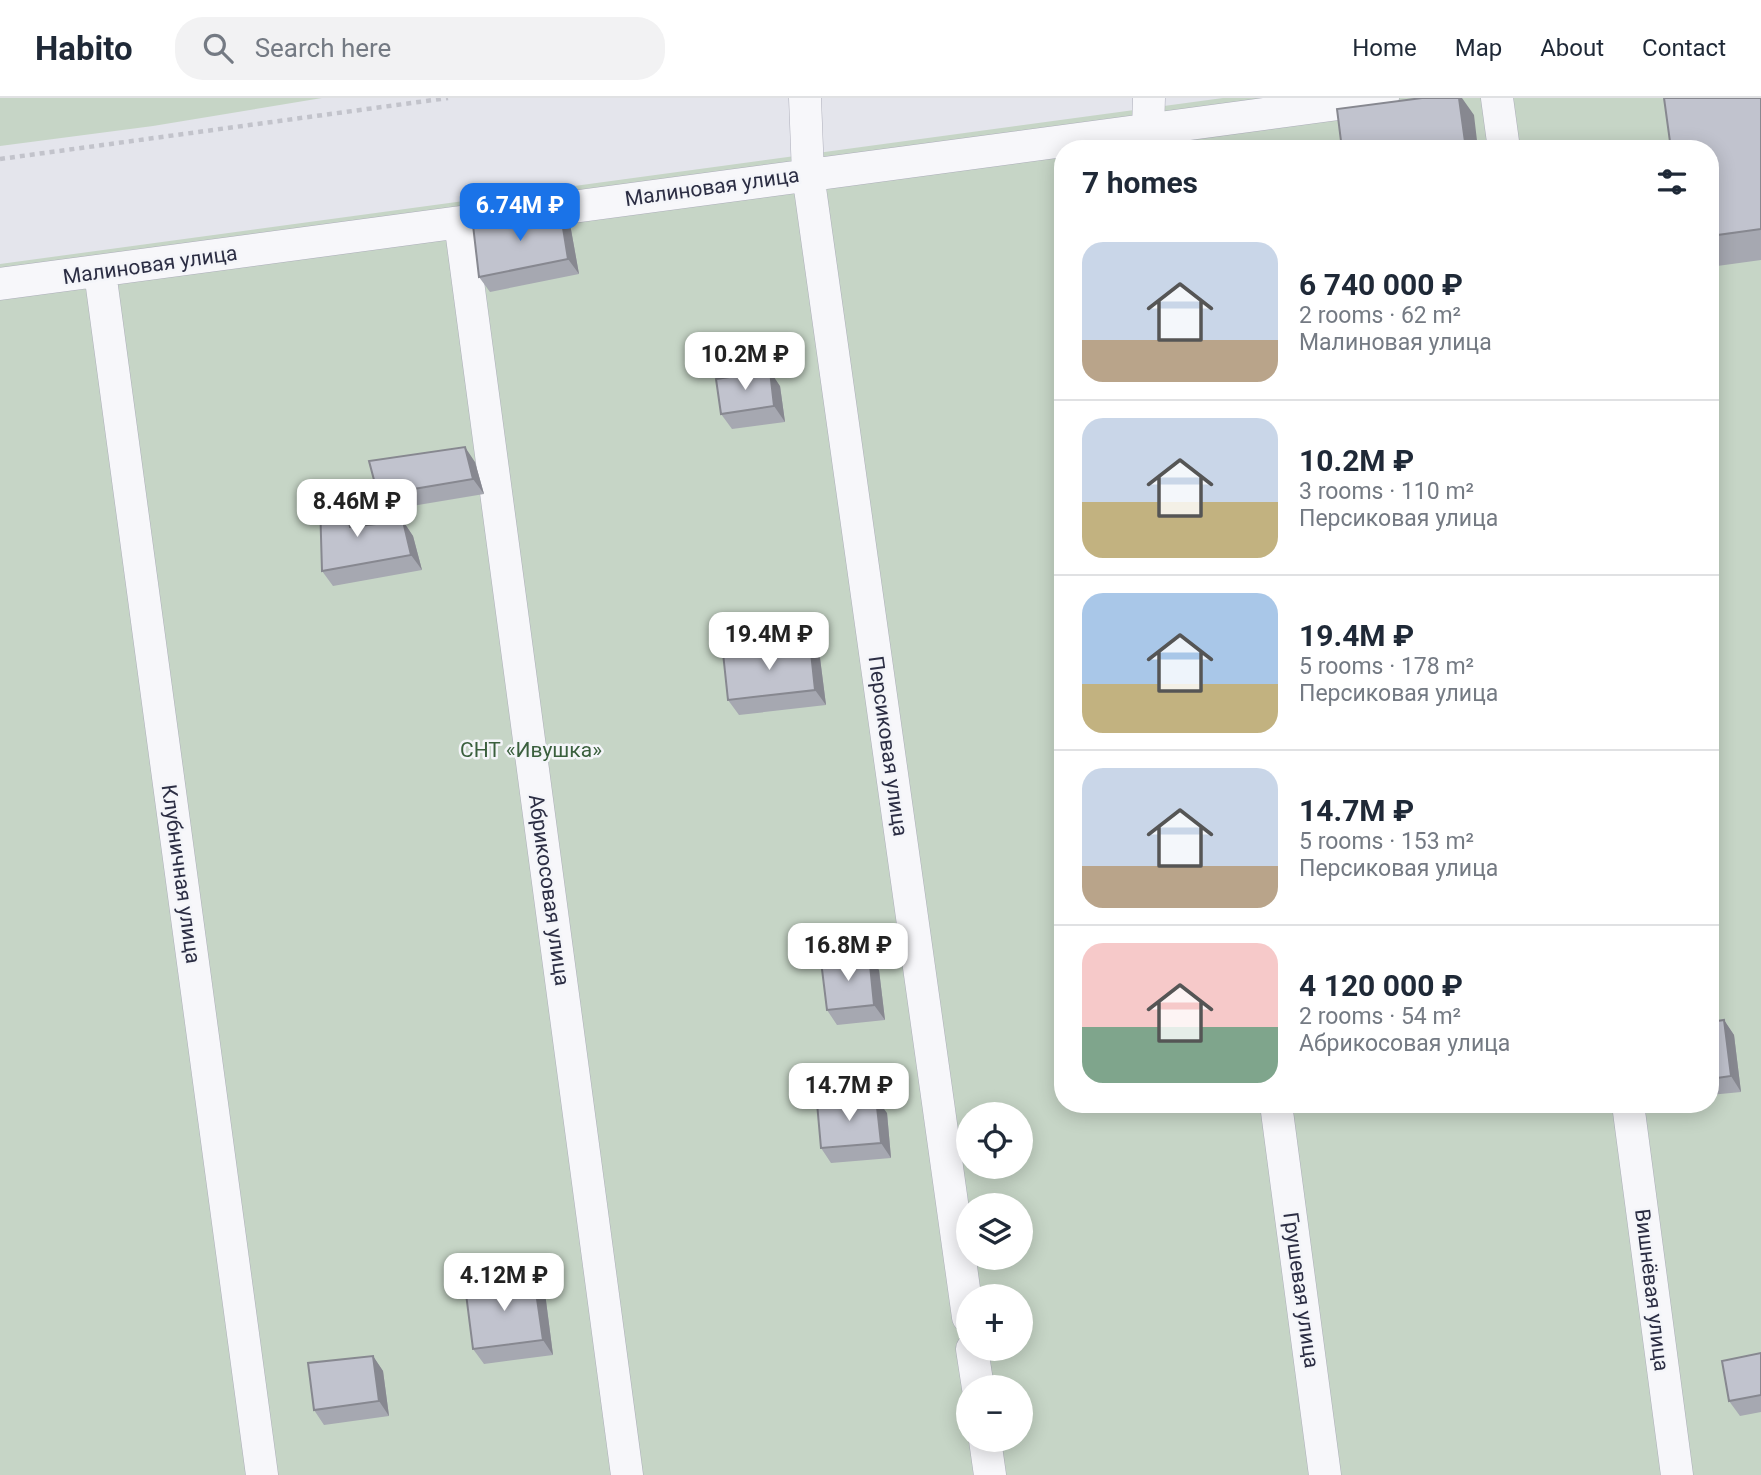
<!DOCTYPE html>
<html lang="en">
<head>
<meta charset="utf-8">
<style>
	:root { --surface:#fff; --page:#f2f2f3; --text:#1f2937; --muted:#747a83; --line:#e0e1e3; --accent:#1a73e8 }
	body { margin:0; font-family:Roboto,sans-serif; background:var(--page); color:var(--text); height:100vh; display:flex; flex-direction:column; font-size:26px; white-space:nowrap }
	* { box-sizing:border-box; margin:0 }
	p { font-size:23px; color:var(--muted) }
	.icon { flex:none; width:38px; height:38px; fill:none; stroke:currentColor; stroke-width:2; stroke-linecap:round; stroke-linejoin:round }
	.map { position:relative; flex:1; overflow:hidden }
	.side { position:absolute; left:1054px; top:42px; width:665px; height:973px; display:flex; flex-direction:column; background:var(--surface); border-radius:28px; box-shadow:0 4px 18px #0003 }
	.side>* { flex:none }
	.tools { position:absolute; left:956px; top:1004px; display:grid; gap:14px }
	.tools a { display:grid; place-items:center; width:77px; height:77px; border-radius:50%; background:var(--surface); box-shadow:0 4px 18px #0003; font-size:35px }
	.price { position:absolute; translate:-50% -60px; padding:0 16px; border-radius:14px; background:#fff; color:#222; font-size:23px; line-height:46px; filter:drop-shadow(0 2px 4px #0008) }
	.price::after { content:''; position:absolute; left:50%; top:42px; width:21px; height:16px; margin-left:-10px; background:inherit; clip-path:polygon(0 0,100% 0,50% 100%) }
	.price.active { background:var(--accent); color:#fff }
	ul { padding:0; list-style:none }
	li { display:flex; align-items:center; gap:21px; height:175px; padding:0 28px }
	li+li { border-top:2px solid var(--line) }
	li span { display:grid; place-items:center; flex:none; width:196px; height:140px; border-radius:21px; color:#555 }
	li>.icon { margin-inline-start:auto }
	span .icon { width:84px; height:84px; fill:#fffc; stroke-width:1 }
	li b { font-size:30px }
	h2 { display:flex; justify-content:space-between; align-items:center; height:84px; padding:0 28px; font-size:30px }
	header { display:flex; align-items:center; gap:42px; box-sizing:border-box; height:98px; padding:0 35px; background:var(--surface); border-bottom:2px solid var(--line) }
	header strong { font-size:33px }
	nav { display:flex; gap:38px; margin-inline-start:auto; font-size:24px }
	.search { width:490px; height:63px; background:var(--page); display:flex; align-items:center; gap:18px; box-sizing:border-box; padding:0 24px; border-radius:28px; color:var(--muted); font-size:26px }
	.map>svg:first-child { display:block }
	.green { fill:#c6d5c6; fill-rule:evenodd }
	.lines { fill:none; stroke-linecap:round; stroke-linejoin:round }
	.street-casing { stroke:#adaeba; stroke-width:33 }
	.path { stroke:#c2c3cb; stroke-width:4.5; stroke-dasharray:5 5; stroke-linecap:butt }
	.street { stroke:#f7f7fa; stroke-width:32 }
	.wall { fill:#a6a8b1 }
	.shaded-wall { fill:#878890 }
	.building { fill:#c1c3ce; stroke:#878890; stroke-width:2 }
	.labels { text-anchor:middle; stroke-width:5; stroke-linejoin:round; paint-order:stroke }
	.street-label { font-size:21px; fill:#2c2e44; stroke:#f4f5f9 }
	.park-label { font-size:21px; fill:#3a5f3d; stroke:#f4f5f9 }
</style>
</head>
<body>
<header>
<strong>Habito</strong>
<div class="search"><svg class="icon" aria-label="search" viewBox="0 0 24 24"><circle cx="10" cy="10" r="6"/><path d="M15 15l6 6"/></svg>Search here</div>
<nav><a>Home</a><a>Map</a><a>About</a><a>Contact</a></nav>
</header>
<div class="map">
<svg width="1761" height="1377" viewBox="0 0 1761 1377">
	<rect width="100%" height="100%" fill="#e4e5ec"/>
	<!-- green -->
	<path class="green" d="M0,0H322L153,28L0,48Z
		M1223,0H1761V1377H0V166ZM1062,51H1710V1006H1062ZM968,1017H1020V1069H968ZM968,1108H1020V1160H968ZM968,1199H1020V1251H968ZM968,1290H1020V1342H968Z"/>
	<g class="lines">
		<defs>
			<path id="street" d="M805,0L808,76L968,1219
				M1149,0L1148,30L1150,49
				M1497,0L1504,51
				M460,124L627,1377
				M100,174L262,1377
				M0,186L1383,0
				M1276,1006L1325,1377
				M1628,1006L1677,1377
				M972,1251L978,1290
				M985,1342L990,1377"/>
		</defs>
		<!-- street casing -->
		<use href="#street" class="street-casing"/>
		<!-- path -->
		<path class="path" d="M0,61L448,0"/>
		<!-- street -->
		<use href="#street" class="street"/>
	</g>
	<!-- wall -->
	<path class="wall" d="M1761,0V162L1710,169V51Z
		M570,126L579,176L490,194L479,179Z
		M780,288L785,324L732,331L721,316Z
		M475,364L484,396L388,412L378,397Z
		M355,412L358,428L403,423L413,438L422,472L333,488L322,473Z
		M820,560L826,607L739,617L728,602Z
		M879,872L885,922L837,927L827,912Z
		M1724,922L1734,937L1741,994L1710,997V924Z
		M887,1015L891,1060L831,1065L821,1050Z
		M545,1195L553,1257L484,1266L473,1251Z
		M1761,1255V1314L1740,1318L1729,1303Z
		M373,1258L383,1273L389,1318L324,1327L314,1312Z"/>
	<!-- shaded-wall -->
	<path class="shaded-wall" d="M1459,0H1462L1474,17L1478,51H1466Z
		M560,111L570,126L579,176L568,161Z
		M770,273L780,288L785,324L774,308Z
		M465,349L475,364L484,396L473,381Z
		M344,397L355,412L361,444L350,429Z
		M403,423L413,438L422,472L411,457Z
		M810,545L820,560L826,607L815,592Z
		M869,857L879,872L885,922L874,907Z
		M1724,922L1734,937L1741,994L1731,978Z
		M876,1000L887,1015L891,1060L881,1045Z
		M534,1180L545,1195L553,1257L543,1242Z
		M373,1258L383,1273L389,1318L379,1303Z"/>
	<!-- building -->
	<path class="building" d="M1422,0H1459L1466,51H1342L1337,11Z
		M1664,0H1761V131L1710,138V51H1671Z
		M560,111L568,161L479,179L473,127Z
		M770,273L774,308L721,316L716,281Z
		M465,349L473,381L378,397L369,363Z
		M344,397L350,429L403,423L411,457L322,473L320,404Z
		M810,545L815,592L728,602L723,555Z
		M869,857L874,907L827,912L821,863Z
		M1724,922L1731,978L1710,981V924Z
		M876,1000L881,1045L821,1050L817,1005Z
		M534,1180L543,1242L473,1251L465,1188Z
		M1761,1255V1297L1729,1303L1722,1263Z
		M373,1258L379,1303L314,1312L308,1265Z"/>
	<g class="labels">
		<!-- street labels -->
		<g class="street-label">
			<text transform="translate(712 89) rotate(-8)" y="7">Малиновая улица</text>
			<text transform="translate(150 167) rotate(-8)" y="7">Малиновая улица</text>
			<text transform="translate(888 648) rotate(82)" y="7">Персиковая улица</text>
			<text transform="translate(181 776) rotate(82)" y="7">Клубничная улица</text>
			<text transform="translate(549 792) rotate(82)" y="7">Абрикосовая улица</text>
			<text transform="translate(1301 1192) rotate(82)" y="7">Грушевая улица</text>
			<text transform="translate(1652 1192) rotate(83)" y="7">Вишнёвая улица</text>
		</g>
		<!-- park labels -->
		<g class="park-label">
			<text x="531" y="659">СНТ «Ивушка»</text>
		</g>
	</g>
</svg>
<div class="tools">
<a><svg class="icon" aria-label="locate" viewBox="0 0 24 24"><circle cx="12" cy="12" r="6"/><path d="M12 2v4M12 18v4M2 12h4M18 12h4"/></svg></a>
<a><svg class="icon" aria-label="layers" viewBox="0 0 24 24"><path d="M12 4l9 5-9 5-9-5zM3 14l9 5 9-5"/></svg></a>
<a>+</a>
<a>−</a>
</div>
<b class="price active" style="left:520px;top:145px">6.74M ₽</b>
<b class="price" style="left:745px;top:294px">10.2M ₽</b>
<b class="price" style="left:357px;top:441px">8.46M ₽</b>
<b class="price" style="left:769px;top:574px">19.4M ₽</b>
<b class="price" style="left:848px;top:885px">16.8M ₽</b>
<b class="price" style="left:849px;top:1025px">14.7M ₽</b>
<b class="price" style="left:504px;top:1215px">4.12M ₽</b>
<section class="side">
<h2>7 homes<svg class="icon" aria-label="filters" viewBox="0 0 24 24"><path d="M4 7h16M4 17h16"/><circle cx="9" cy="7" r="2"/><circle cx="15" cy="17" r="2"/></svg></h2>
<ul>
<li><span style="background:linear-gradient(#c9d6e8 70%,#b9a48a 0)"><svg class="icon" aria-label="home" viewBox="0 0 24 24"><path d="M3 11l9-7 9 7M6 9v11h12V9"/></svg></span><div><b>6 740 000 ₽</b><p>2 rooms · 62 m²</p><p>Малиновая улица</p></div></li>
<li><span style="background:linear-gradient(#c9d6e8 60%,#c2b280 0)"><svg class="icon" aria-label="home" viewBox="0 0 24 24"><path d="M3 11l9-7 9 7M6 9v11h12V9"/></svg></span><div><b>10.2M ₽</b><p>3 rooms · 110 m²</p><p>Персиковая улица</p></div></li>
<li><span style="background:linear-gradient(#a9c7e8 65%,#c2b280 0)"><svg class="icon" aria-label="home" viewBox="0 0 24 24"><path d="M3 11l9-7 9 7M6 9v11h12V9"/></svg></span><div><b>19.4M ₽</b><p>5 rooms · 178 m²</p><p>Персиковая улица</p></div></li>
<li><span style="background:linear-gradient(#c9d6e8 70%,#b9a48a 0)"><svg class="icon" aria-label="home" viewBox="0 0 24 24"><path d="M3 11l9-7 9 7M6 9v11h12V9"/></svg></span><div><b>14.7M ₽</b><p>5 rooms · 153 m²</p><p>Персиковая улица</p></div></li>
<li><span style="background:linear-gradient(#f6c9c9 60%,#7fa58c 0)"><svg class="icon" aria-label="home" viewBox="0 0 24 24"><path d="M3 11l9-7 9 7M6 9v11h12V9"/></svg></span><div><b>4 120 000 ₽</b><p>2 rooms · 54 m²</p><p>Абрикосовая улица</p></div></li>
</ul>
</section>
</div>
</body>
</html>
